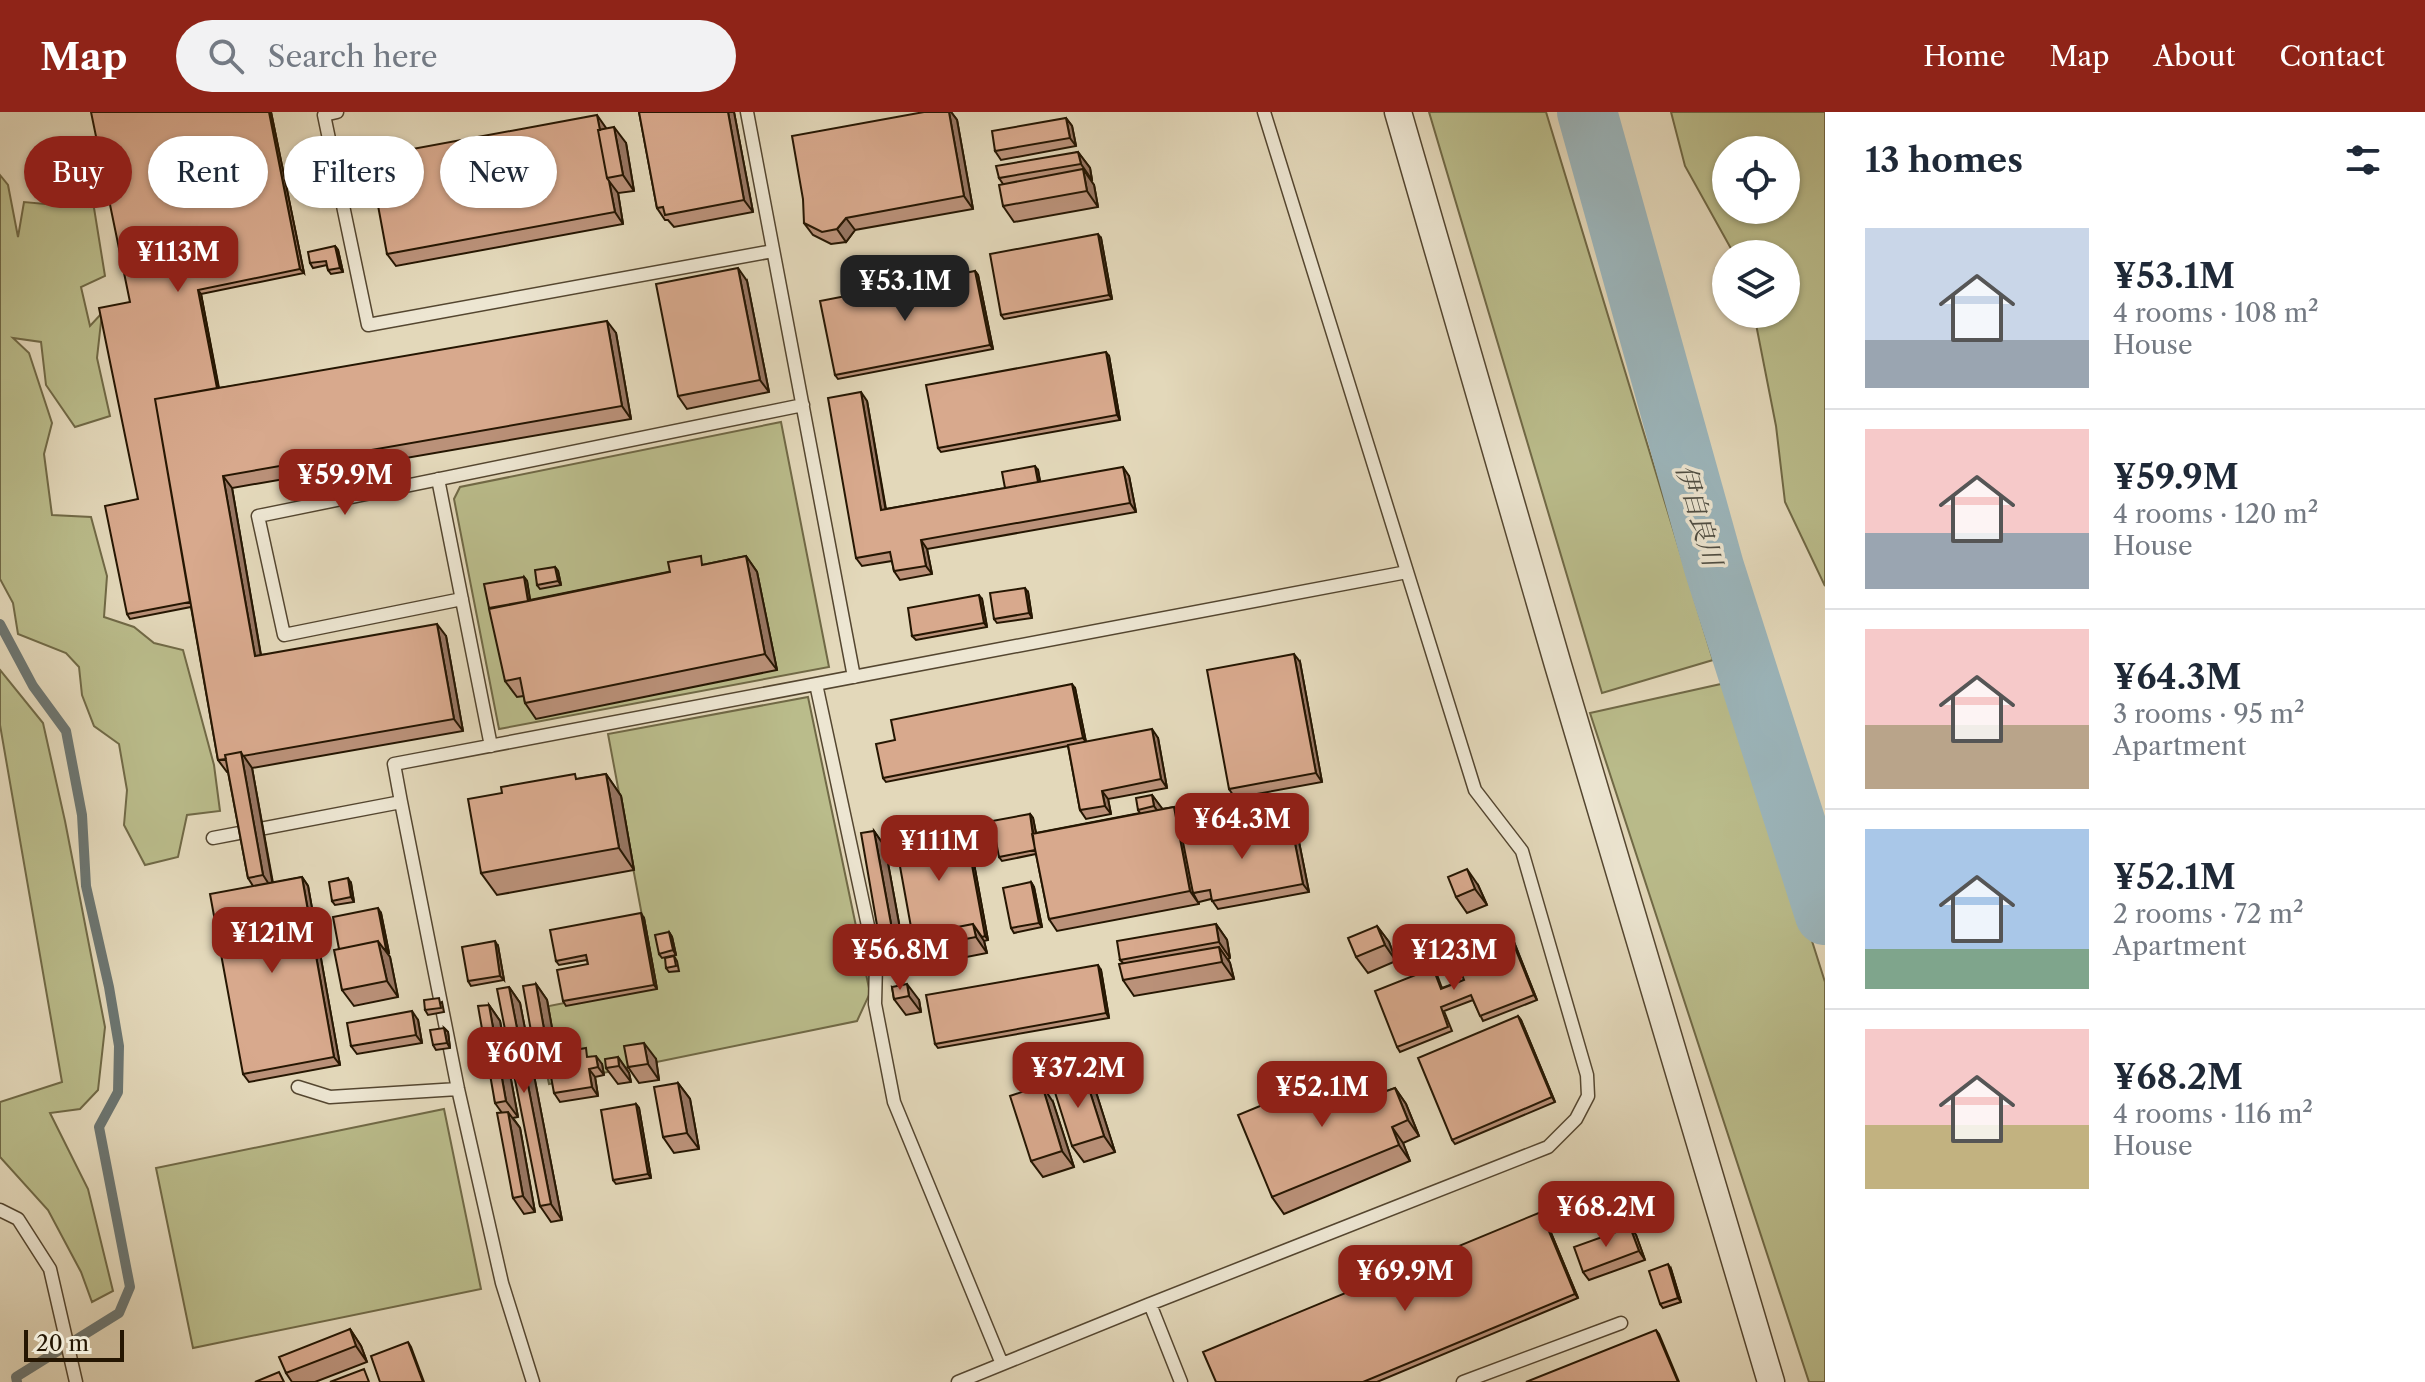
<!DOCTYPE html>
<html lang="en">
<head>
<meta charset="utf-8">
<style>
	:root { --surface:#fff; --page:#f2f2f3; --text:#1f2937; --muted:#747a83; --line:#e0e1e3; --accent:#8f2418 }
	body { margin:0; font-family:"Libre Caslon Text","Noto Serif JP",serif; background:var(--page); color:var(--text); height:100vh; display:flex; flex-direction:column; font-size:30px; white-space:nowrap }
	* { box-sizing:border-box; margin:0 }
	p { font-size:26px; color:var(--muted) }
	.icon { flex:none; width:44px; height:44px; fill:none; stroke:currentColor; stroke-width:2; stroke-linecap:round; stroke-linejoin:round }
	.map { position:relative; flex:1; overflow:hidden }
	.sheet { display:flex; flex-direction:column; background:var(--surface); width:600px }
	.sheet>* { flex:none }
	.hud { position:absolute; left:24px; top:24px; width:760px; height:72px; display:flex; gap:16px }
	.fabs { position:absolute; left:1712px; top:24px; display:grid; gap:16px }
	.fabs a { display:grid; place-items:center; width:88px; height:88px; border-radius:50%; background:var(--surface); box-shadow:0 2px 6px #0004; font-size:40px }
	.scale { position:absolute; left:24px; bottom:20px; width:100px; box-sizing:border-box; padding-left:8px; border:4px solid #251602; border-top:0; font-size:22px; line-height:28px; white-space:nowrap; color:#251602; -webkit-text-stroke:6px #ede6d2; paint-order:stroke }
	.price { position:absolute; translate:-50% -68px; padding:0 18px; border-radius:16px; background:var(--accent); color:#fff; font-size:26px; line-height:52px; filter:drop-shadow(0 2px 4px #0008) }
	.price::after { content:''; position:absolute; left:50%; top:48px; width:24px; height:18px; margin-left:-12px; background:inherit; clip-path:polygon(0 0,100% 0,50% 100%) }
	.price.current { background:#222; color:#fff }
	ul { padding:0; list-style:none }
	li { display:flex; align-items:center; gap:24px; height:200px; padding:0 40px }
	li+li { border-top:2px solid var(--line) }
	li span { display:grid; place-items:center; flex:none; width:224px; height:160px; border-radius:0px; color:#555 }
	li>.icon { margin-inline-start:auto }
	span .icon { width:96px; height:96px; fill:#fffc; stroke-width:1 }
	li b { font-size:34px }
	h2 { display:flex; justify-content:space-between; align-items:center; height:96px; padding:0 40px; font-size:34px }
	.pill { padding:0 28px; border-radius:36px; background:var(--surface); box-shadow:0 2px 6px #0004; font-size:28px; line-height:72px }
	.pill.current { background:var(--accent); color:#fff }
	header { display:flex; align-items:center; gap:48px; box-sizing:border-box; height:112px; padding:0 40px; background:var(--accent); color:#fff }
	header strong { font-size:38px }
	nav { display:flex; gap:44px; margin-inline-start:auto; font-size:28px }
	.search { width:560px; height:72px; background:var(--page); display:flex; align-items:center; gap:20px; box-sizing:border-box; padding:0 28px; border-radius:44px; color:var(--muted); font-size:30px }
	main { display:flex; flex:1; min-height:0 }
	.map>svg:first-child { display:block }
	.green { fill:#babc8b; stroke:#706946; stroke-width:2; fill-rule:evenodd }
	.lines { fill:none; stroke-linecap:round; stroke-linejoin:round }
	.stream { stroke:#6c7672; stroke-width:10 }
	.river { stroke:#9cb6bc; stroke-width:60 }
	.service-casing { stroke:#544630; stroke-width:15 }
	.minor-casing { stroke:#544630; stroke-width:29 }
	.service { stroke:#ede6d2; stroke-width:12 }
	.minor { stroke:#ede6d2; stroke-width:26 }
	.wall { fill:#ba9179; stroke:#251602; stroke-width:2 }
	.shaded-wall { fill:#977663; stroke:#251602; stroke-width:2 }
	.building { fill:#d8a98d; stroke:#251602; stroke-width:2 }
	.labels { text-anchor:middle; stroke-width:7; stroke-linejoin:round; paint-order:stroke }
	.water-label { font-size:26px; font-style:italic; fill:#4f4e43; stroke:#ede6d2 }
</style>
</head>
<body>
<header>
<strong>Map</strong>
<div class="search"><svg class="icon" aria-label="search" viewBox="0 0 24 24"><circle cx="10" cy="10" r="6"/><path d="M15 15l6 6"/></svg>Search here</div>
<nav><a>Home</a><a>Map</a><a>About</a><a>Contact</a></nav>
</header>
<main>
<div class="map">
<svg width="1825" height="1270" viewBox="0 0 1825 1270">
	<rect width="100%" height="100%" fill="#e3d8ba"/>
	<filter id="stains"><feTurbulence type="fractalNoise" baseFrequency=".0025" numOctaves="4"/><feColorMatrix values="0 0 0 0 .2 0 0 0 0 .09 0 0 0 0 .02 0 0 0 .5 -.17"/></filter>
	<radialGradient id="worn" r=".72"><stop offset=".6" stop-color="#630" stop-opacity="0"/><stop offset="1" stop-color="#630" stop-opacity=".3"/></radialGradient>
	<!-- green -->
	<path class="green" d="M1429,0H1546L1713,548L1602,581Z
		M1671,0H1825V474L1785,390L1776,314L1754,202H1786V142H1734L1685,54ZM1726,38H1786V98H1726Z
		M0,63L8,73L18,125L24,90L45,92L53,72L89,65L105,164L81,175L90,214L102,201L97,246L110,304L75,315L46,273L41,230L13,226L29,241L52,311L44,342L52,403L91,405L107,464L104,505L134,515L154,531L183,538L214,653L220,699L187,703L178,745L145,753L124,713L127,678L119,632L94,614L82,583L79,555L66,541L18,522L13,491L0,467Z
		M781,310L829,555L499,617L454,387L460,375Z
		M0,558L43,611L65,709L105,915L98,978L80,997L50,1001L88,1077L113,1179L92,1190L81,1160L48,1098L0,1045V990L62,970L0,613Z
		M1730,570L1825,870V1270H1809L1590,601Z
		M808,585L870,881L857,909L549,972L534,897L655,873L608,622Z
		M444,997L481,1177L193,1236L156,1056Z"/>
	<g class="lines">
		<!-- stream -->
		<path class="stream" d="M0,512L33,574L66,619L82,703L86,774L109,875L119,934L118,980L99,1015L130,1175L119,1201L16,1265L17,1270"/>
		<!-- river -->
		<path class="river" d="M1587,0L1714,455L1825,803"/>
		<defs>
			<path id="service" d="M337,0L324,3L368,213L773,139
				M747,0L854,565
				M438,367L491,634
				M462,487L284,523L258,404L803,293
				M816,572L876,851L875,892L894,990L1002,1252
				M401,690L394,652L1407,460
				M213,726L401,690L458,977L502,1171L533,1270
				M298,975L330,985L458,977
				M0,1098L18,1107L50,1157L76,1270
				M1150,1192L1548,1035L1576,1007L1588,984L1587,963L1522,739L1475,678L1264,0
				M958,1270L1150,1192L1181,1270
				M1463,1270L1621,1211"/>
			<path id="minor" d="M1398,0L1558,553L1771,1270"/>
		</defs>
		<!-- service casing -->
		<use href="#service" class="service-casing"/>
		<!-- minor casing -->
		<use href="#minor" class="minor-casing"/>
		<!-- service -->
		<use href="#service" class="service"/>
		<!-- minor -->
		<use href="#minor" class="minor"/>
	</g>
	<!-- wall -->
	<path class="wall" d="M271,0L304,161L201,182L219,276L616,221L631,307L232,376L261,543L446,524L463,619L252,656L273,771L302,765L308,774L340,953L249,970L243,962L253,774L248,766L228,660H227L218,648L191,495L130,507L127,502L138,387L130,190Z
		M639,0H734L753,100L674,115L668,108H665L657,96Z
		M924,0H951L957,8L973,97L855,118L846,130L831,132L813,123L804,111Z
		M1066,6L1072,14L1076,34L1001,48L995,39Z
		M606,17L626,31L634,79L618,81L623,112L396,154L387,142Z
		M1078,40L1090,56L1092,68H1090L1094,73L1098,95L1014,110L1003,94V72L999,66Z
		M1101,126L1112,187L1004,207L1001,203Z
		M335,134L338,138L343,160L331,162L328,158L327,153L313,156L310,151Z
		M975,159L978,163L993,237L838,267L835,263Z
		M747,169L769,280L687,297L678,284Z
		M1109,244L1120,308L941,340L938,336Z
		M867,289L886,397L1005,376L1038,358L1040,370L1129,364L1136,400L927,437L932,462L900,468L894,459L892,449L862,454L856,446Z
		M746,444L757,460L777,558L536,607L525,591L524,584L517,585L505,569L524,465L527,469L530,488Z
		M555,455L558,459L561,473L540,477L537,473Z
		M1028,480L1032,506L997,511L994,507Z
		M982,487L987,515L916,528L912,524Z
		M1300,550L1322,670L1235,686L1229,677Z
		M1075,576L1086,630L1158,626L1167,676L1108,687L1111,702L1086,707L1080,698L1068,634L886,670L883,666L895,628Z
		M606,662L621,684L634,758L497,783L481,761L578,667Z
		M1152,683L1162,697L1174,695L1183,707L1186,724L1270,718L1271,720L1292,716L1298,725L1309,780L1218,797L1211,787L1199,790V792L1057,819L1049,807L1036,742L1002,749L999,745L1030,702L1033,706L1036,721L1140,701L1138,698Z
		M874,719L885,735L907,855L894,858L882,842Z
		M968,719L988,828L984,829L987,841L936,851L928,839L918,841L915,837Z
		M1031,770L1034,775L1042,815L1014,821L1011,816Z
		M351,771L354,790L335,793L332,789Z
		M1478,773L1487,793L1467,801L1456,785Z
		M381,801L389,841H387L390,845L398,885L354,894L342,878L339,837Z
		M644,806L657,877L566,894L563,889L588,852L587,848L559,853L556,849Z
		M1216,812L1227,828L1230,846L1228,847L1230,851L1234,867L1134,884L1123,868V851L1120,848Z
		M1377,814L1389,830L1396,849L1368,861L1356,845Z
		M669,820L672,825L676,843L662,846L659,842Z
		M1412,827L1423,843L1426,852L1411,858L1400,842Z
		M1514,830L1537,888L1483,909L1473,888L1444,899L1452,919L1400,940L1397,935L1436,860L1442,876L1464,868Z
		M498,834L504,868L471,874L468,869Z
		M674,844L677,849L679,859L669,860L666,856Z
		M1101,858L1109,906L938,936L935,932Z
		M536,872L547,888L555,933L542,936L531,919Z
		M509,875L520,891L562,1108L551,1110L540,1094Z
		M892,875L919,888L921,900L906,903L894,887Z
		M442,890L444,900L428,903L425,898Z
		M489,893L500,909L518,1005L513,1006L520,1016L535,1100L524,1102L513,1086L502,1001L495,991Z
		M1518,904L1521,908L1555,990L1455,1032L1452,1028Z
		M418,908L422,931L357,942L351,934Z
		M444,916L448,920L450,936L436,938L433,933Z
		M592,945L602,952L604,963L595,965L598,984L560,990L554,981Z
		M618,945L629,961L631,970L618,972L606,956Z
		M656,947L659,968L639,971L628,955Z
		M1376,967L1382,981L1395,976L1406,992L1419,1024L1403,1031L1410,1049L1284,1102L1272,1085Z
		M678,971L690,987L699,1037L674,1041L663,1025Z
		M1095,977L1115,1040L1084,1050L1072,1034Z
		M1053,990L1074,1055L1043,1065L1031,1049Z
		M636,992L639,996L651,1066L616,1072L613,1068Z
		M1544,1104L1578,1186L1377,1270H1216Z
		M1630,1115L1636,1123L1645,1148L1589,1168L1583,1160Z
		M1671,1157L1681,1190L1663,1196L1660,1192Z
		M350,1217L361,1234L367,1250L315,1270H292L286,1261Z"/>
	<!-- shaded-wall -->
	<path class="shaded-wall" d="M269,0H271L304,161L300,157Z
		M728,0H734L753,100L744,88Z
		M949,0H951L957,8L973,97L964,84Z
		M597,3L606,16L615,64L608,65Z
		M1066,6L1072,14L1076,34L1070,26Z
		M614,15L626,31L634,79L623,63Z
		M1078,40L1090,56L1092,68L1081,52Z
		M1083,57L1094,73L1098,95L1087,79Z
		M609,69L618,81L623,112L615,100Z
		M846,106L855,118L846,130L837,117Z
		M1098,122L1101,126L1112,187L1109,183Z
		M335,134L338,138L343,160L340,156Z
		M738,156L747,169L769,280L760,268Z
		M975,159L978,163L993,237L990,233Z
		M198,178L201,182L221,289L218,285Z
		M607,209L616,221L631,307L622,294Z
		M1106,240L1109,244L1120,308L1117,303Z
		M861,280L867,289L887,406L881,398Z
		M1035,354L1038,358L1042,379L1039,375Z
		M1123,355L1129,364L1136,400L1130,391Z
		M223,364L232,376L263,556L255,544Z
		M921,428L927,437L932,462L926,454Z
		M746,444L757,460L777,558L765,542Z
		M555,455L558,459L561,473L558,469Z
		M524,465L527,469L531,493L528,489Z
		M1025,476L1028,480L1032,506L1029,501Z
		M979,483L982,487L987,515L984,511Z
		M437,512L446,524L463,619L454,607Z
		M1294,542L1300,550L1322,670L1316,661Z
		M1072,572L1075,576L1086,630L1083,626Z
		M1152,617L1158,626L1167,676L1161,667Z
		M241,640L252,656L274,780L263,763Z
		M606,662L621,684L634,758L619,736Z
		M1102,679L1108,687L1111,702L1105,694Z
		M1152,683L1164,699L1166,711L1154,694Z
		M1174,695L1183,707L1197,780L1193,781L1199,792L1190,779Z
		M1030,702L1033,706L1040,742L1036,737Z
		M1264,709L1270,718L1272,729L1266,721Z
		M965,715L968,719L988,828L985,824Z
		M1292,716L1298,725L1309,780L1303,772Z
		M874,719L885,735L907,855L896,839Z
		M1467,757L1478,773L1487,793L1475,777Z
		M302,765L308,774L340,953L334,945Z
		M348,766L351,771L354,790L351,785Z
		M1031,770L1034,775L1042,815L1039,811Z
		M378,796L381,801L389,841L386,837Z
		M641,801L644,806L657,877L654,873Z
		M973,812L984,829L987,841L976,825Z
		M1216,812L1227,828L1230,846L1219,830Z
		M1377,814L1389,830L1396,849L1385,833Z
		M669,820L672,825L676,843L673,838Z
		M1511,826L1514,830L1537,888L1534,883Z
		M1412,827L1423,843L1426,852L1415,836Z
		M378,829L390,845L398,885L387,869Z
		M495,829L498,834L504,868L500,864Z
		M1219,835L1230,851L1234,867L1222,850Z
		M1098,853L1101,858L1109,906L1106,901Z
		M536,872L547,888L555,933L544,917Z
		M907,872L919,888L921,900L909,884Z
		M509,875L520,891L562,1108L551,1092Z
		M489,893L500,909L518,1005L506,989Z
		M412,899L418,908L422,931L416,923Z
		M1518,904L1521,908L1555,990L1552,985Z
		M444,916L448,920L450,936L447,931Z
		M644,931L656,947L659,968L648,952Z
		M596,944L602,952L604,963L598,955Z
		M618,945L629,961L631,970L619,954Z
		M1365,951L1376,967L1389,999L1378,982Z
		M589,957L595,965L598,984L592,975Z
		M1084,961L1095,977L1115,1040L1104,1024Z
		M678,971L690,987L699,1037L687,1021Z
		M1042,973L1053,990L1074,1055L1062,1039Z
		M1395,976L1406,992L1419,1024L1408,1008Z
		M636,992L639,996L651,1066L648,1062Z
		M508,1000L520,1016L535,1100L523,1084Z
		M1392,1015L1403,1031L1410,1049L1399,1033Z
		M1541,1100L1544,1104L1578,1186L1575,1182Z
		M1630,1115L1636,1123L1645,1148L1639,1139Z
		M1668,1152L1671,1157L1681,1190L1678,1186Z
		M350,1217L361,1234L367,1250L356,1234Z
		M1656,1218L1659,1222L1679,1270H1678Z
		M408,1230L411,1235L424,1270H423Z"/>
	<!-- building -->
	<path class="building" d="M91,0H269L300,157L198,178L217,276L155,287L190,490L127,502L105,394L138,387L99,196L130,190Z
		M639,0H728L744,88L665,103L663,95L657,96Z
		M924,0H949L964,84L846,106L837,117L822,120L804,111L803,87L792,24Z
		M597,3L600,18H598L607,66L609,69L615,100L387,142L369,45Z
		M1066,6L1070,26L995,39L992,19Z
		M614,15L623,63L607,66L598,18Z
		M1078,40L1081,52L999,66L996,54Z
		M1083,57L1087,79L1003,94L999,73Z
		M1098,122L1109,183L1001,203L990,142Z
		M335,134L340,156L328,158L326,149L310,151L308,140Z
		M738,156L760,268L678,284L656,172Z
		M975,159L990,233L835,263L820,189Z
		M607,209L622,294L223,364L255,544L437,512L454,607L243,644L241,640L225,643L226,647L218,648L155,287Z
		M1106,240L1117,303L938,336L926,273Z
		M861,280L881,398L1123,355L1130,391L921,428L926,454L894,459L890,440L856,446L828,286Z
		M1035,354L1038,370L1005,376L1002,360Z
		M701,444L702,453L746,444L765,542L525,591L520,566L505,569L489,497L670,460L668,450Z
		M555,455L558,469L537,473L535,458Z
		M524,465L528,489L489,496L484,472Z
		M1025,476L1029,501L994,507L990,481Z
		M979,483L984,511L912,524L908,496Z
		M1294,542L1316,661L1229,677L1207,558Z
		M1072,572L1083,626L883,666L876,632L895,628L891,608Z
		M1152,617L1161,667L1102,679L1105,694L1080,698L1068,633Z
		M241,640L263,763L248,766L225,643Z
		M575,662L576,667L606,662L619,736L481,761L468,687L502,681L501,675Z
		M1152,683L1154,694L1138,698L1136,686Z
		M1174,695L1190,779L1049,807L1032,722Z
		M1030,702L1035,738L999,745L992,709Z
		M1264,709L1266,721L1292,716L1303,772L1212,789L1210,778L1193,781L1182,725Z
		M965,715L985,824L982,825L973,812L922,822L925,835L915,837L895,727Z
		M874,719L896,839L882,842L861,721Z
		M1467,757L1475,777L1456,785L1448,765Z
		M302,765L334,945L243,962L210,782Z
		M348,766L351,785L332,789L329,770Z
		M1031,770L1039,811L1011,816L1003,776Z
		M378,796L386,837H384L378,829L339,837L333,805Z
		M641,801L654,873L563,889L557,858L588,852L586,843L556,849L550,818Z
		M973,812L976,825L925,835L922,822Z
		M1216,812L1219,830L1120,848L1117,829Z
		M1377,814L1385,833L1356,845L1348,826Z
		M669,820L673,838L659,842L655,823Z
		M1511,826L1534,883L1480,904L1471,883L1441,895L1448,915L1397,935L1375,879L1433,856L1441,877L1464,868L1456,848Z
		M1412,827L1415,836L1400,842L1396,833Z
		M378,829L387,869L342,878L334,838Z
		M495,829L500,864L468,869L462,835Z
		M1219,835L1222,850L1123,868L1119,852Z
		M674,844L676,854L666,856L665,846Z
		M1098,853L1106,901L935,932L926,883Z
		M536,872L544,917L531,919L523,874Z
		M907,872L909,884L894,887L892,875Z
		M509,875L551,1092L540,1094L497,877Z
		M439,886L441,896L425,898L424,888Z
		M489,893L506,989L495,991L478,894Z
		M412,899L416,923L351,934L347,911Z
		M1518,904L1552,985L1452,1028L1418,946Z
		M444,916L447,931L433,933L430,918Z
		M644,931L648,952L628,955L624,934Z
		M586,936L587,945L596,944L598,955L589,957L592,975L554,981L547,943Z
		M618,945L619,954L606,956L605,947Z
		M1365,951L1378,982L1395,976L1408,1008L1392,1015L1399,1033L1272,1085L1238,1003Z
		M1084,961L1104,1024L1072,1034L1052,971Z
		M678,971L687,1021L663,1025L654,975Z
		M1042,973L1062,1039L1031,1049L1010,984Z
		M636,992L648,1062L613,1068L601,998Z
		M508,1000L523,1084L513,1086L497,1001Z
		M1541,1100L1575,1182L1363,1270H1216L1203,1240Z
		M1630,1115L1639,1139L1583,1160L1574,1135Z
		M1668,1152L1678,1186L1660,1192L1649,1159Z
		M350,1217L356,1234L286,1261L279,1245Z
		M1656,1218L1678,1270H1526Z
		M408,1230L423,1270H380L371,1244Z
		M364,1257L369,1270H330Z
		M279,1260L284,1270H255Z"/>
	<g class="labels">
		<!-- water labels -->
		<g class="water-label">
			<text transform="translate(1699 403) rotate(74)" y="9">伊自良川</text>
		</g>
	</g>
	<rect width="100%" height="100%" filter="url(#stains)"/>
	<rect width="100%" height="100%" fill="url(#worn)"/>
</svg>
<div class="fabs">
<a><svg class="icon" aria-label="locate" viewBox="0 0 24 24"><circle cx="12" cy="12" r="6"/><path d="M12 2v4M12 18v4M2 12h4M18 12h4"/></svg></a>
<a><svg class="icon" aria-label="layers" viewBox="0 0 24 24"><path d="M12 4l9 5-9 5-9-5zM3 14l9 5 9-5"/></svg></a>
</div>
<div class="scale">20 m</div>
<b class="price" style="left:178px;top:182px">¥113M</b>
<b class="price current" style="left:905px;top:211px">¥53.1M</b>
<b class="price" style="left:345px;top:405px">¥59.9M</b>
<b class="price" style="left:1242px;top:749px">¥64.3M</b>
<b class="price" style="left:939px;top:771px">¥111M</b>
<b class="price" style="left:272px;top:863px">¥121M</b>
<b class="price" style="left:900px;top:880px">¥56.8M</b>
<b class="price" style="left:1454px;top:880px">¥123M</b>
<b class="price" style="left:524px;top:983px">¥60M</b>
<b class="price" style="left:1078px;top:998px">¥37.2M</b>
<b class="price" style="left:1322px;top:1017px">¥52.1M</b>
<b class="price" style="left:1606px;top:1137px">¥68.2M</b>
<b class="price" style="left:1405px;top:1201px">¥69.9M</b>
<div class="hud">
<a class="pill current">Buy</a>
<a class="pill">Rent</a>
<a class="pill">Filters</a>
<a class="pill">New</a>
</div>
</div>
<section class="sheet">
<h2>13 homes<svg class="icon" aria-label="filters" viewBox="0 0 24 24"><path d="M4 7h16M4 17h16"/><circle cx="9" cy="7" r="2"/><circle cx="15" cy="17" r="2"/></svg></h2>
<ul>
<li><span style="background:linear-gradient(#c9d6e8 70%,#9aa5b1 0)"><svg class="icon" aria-label="home" viewBox="0 0 24 24"><path d="M3 11l9-7 9 7M6 9v11h12V9"/></svg></span><div><b>¥53.1M</b><p>4 rooms · 108 m²</p><p>House</p></div></li>
<li><span style="background:linear-gradient(#f6c9c9 65%,#9aa5b1 0)"><svg class="icon" aria-label="home" viewBox="0 0 24 24"><path d="M3 11l9-7 9 7M6 9v11h12V9"/></svg></span><div><b>¥59.9M</b><p>4 rooms · 120 m²</p><p>House</p></div></li>
<li><span style="background:linear-gradient(#f6c9c9 60%,#b9a48a 0)"><svg class="icon" aria-label="home" viewBox="0 0 24 24"><path d="M3 11l9-7 9 7M6 9v11h12V9"/></svg></span><div><b>¥64.3M</b><p>3 rooms · 95 m²</p><p>Apartment</p></div></li>
<li><span style="background:linear-gradient(#a9c7e8 75%,#7fa58c 0)"><svg class="icon" aria-label="home" viewBox="0 0 24 24"><path d="M3 11l9-7 9 7M6 9v11h12V9"/></svg></span><div><b>¥52.1M</b><p>2 rooms · 72 m²</p><p>Apartment</p></div></li>
<li><span style="background:linear-gradient(#f6c9c9 60%,#c2b280 0)"><svg class="icon" aria-label="home" viewBox="0 0 24 24"><path d="M3 11l9-7 9 7M6 9v11h12V9"/></svg></span><div><b>¥68.2M</b><p>4 rooms · 116 m²</p><p>House</p></div></li>
</ul>
</section>
</main>
</body>
</html>
